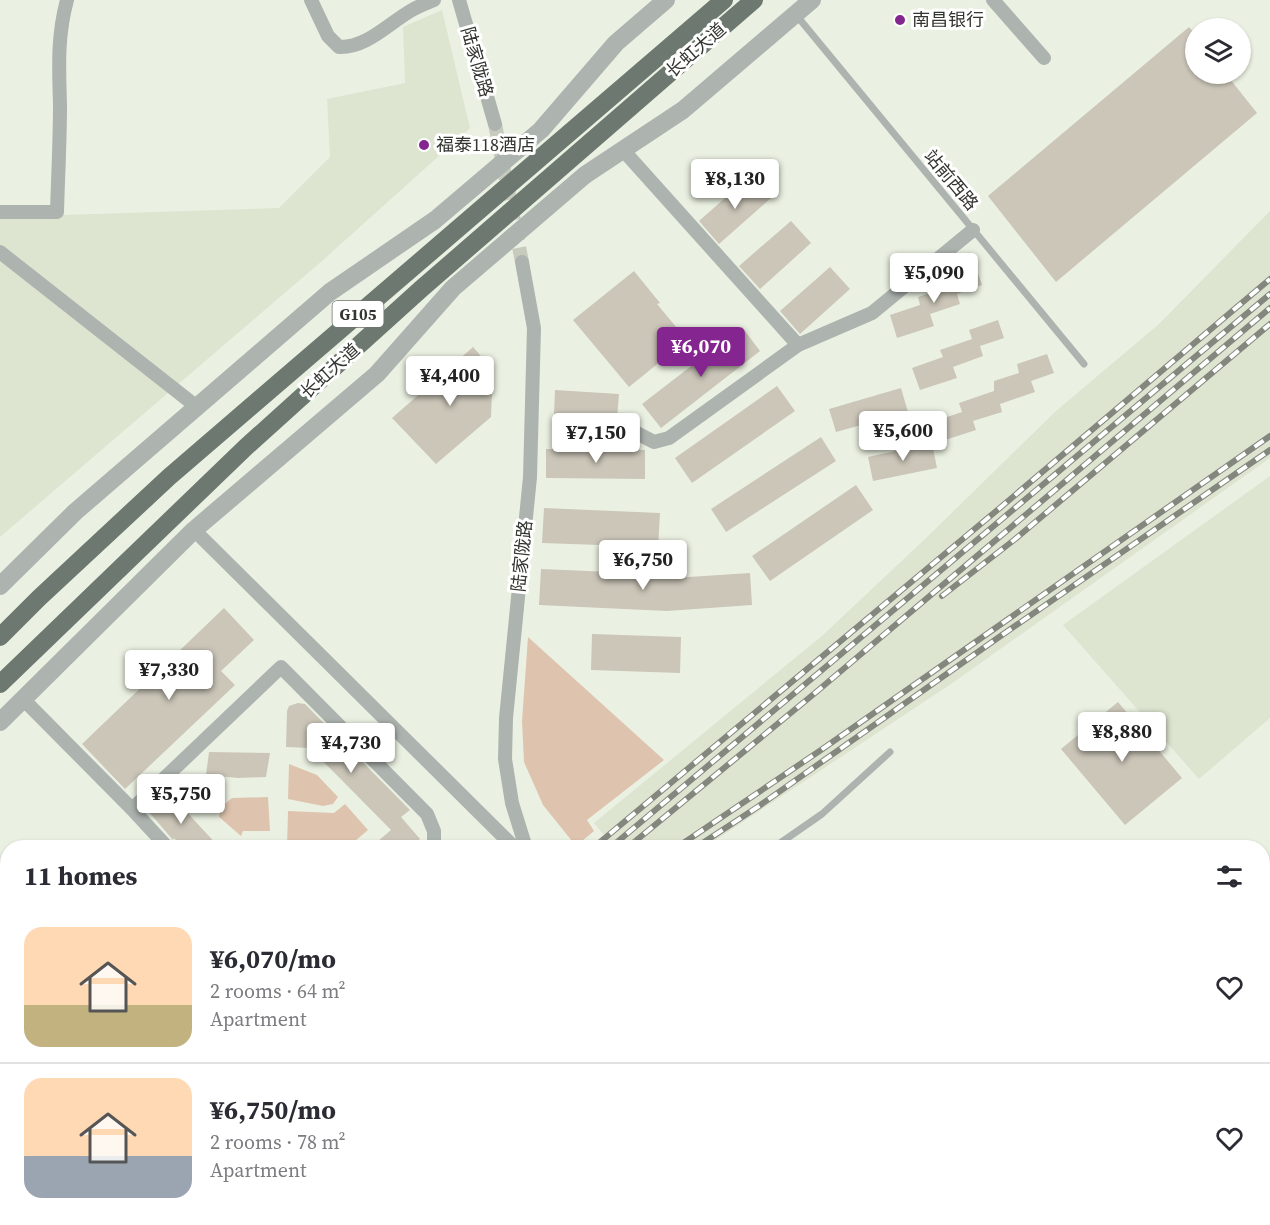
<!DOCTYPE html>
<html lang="en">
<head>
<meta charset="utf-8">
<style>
	:root { --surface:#fff; --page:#f2f2f3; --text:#2b2b33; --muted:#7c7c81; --line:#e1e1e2; --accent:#842590 }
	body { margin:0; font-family:"Source Serif 4","Noto Sans SC",serif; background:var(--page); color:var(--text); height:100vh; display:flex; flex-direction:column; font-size:22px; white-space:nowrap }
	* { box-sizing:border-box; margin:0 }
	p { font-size:20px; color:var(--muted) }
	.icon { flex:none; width:33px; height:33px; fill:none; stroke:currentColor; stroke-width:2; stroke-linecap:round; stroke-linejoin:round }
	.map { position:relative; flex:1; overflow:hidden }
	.drawer { position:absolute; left:0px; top:840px; width:1270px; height:386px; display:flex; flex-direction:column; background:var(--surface); border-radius:24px 24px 0 0; box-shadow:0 2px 4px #0004 }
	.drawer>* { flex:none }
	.controls { position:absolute; left:1185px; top:18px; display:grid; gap:12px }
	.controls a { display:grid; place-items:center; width:66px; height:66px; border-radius:50%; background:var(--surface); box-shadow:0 2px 4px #0004; font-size:30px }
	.price { position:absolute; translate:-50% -51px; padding:0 14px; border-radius:6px; background:#fff; color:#222; font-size:20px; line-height:39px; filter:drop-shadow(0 2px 3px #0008) }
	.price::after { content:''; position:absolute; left:50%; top:36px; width:18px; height:14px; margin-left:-9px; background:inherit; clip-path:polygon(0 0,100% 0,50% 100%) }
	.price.active { background:var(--accent); color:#fff }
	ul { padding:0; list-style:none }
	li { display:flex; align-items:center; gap:18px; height:150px; padding:0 24px }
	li+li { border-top:2px solid var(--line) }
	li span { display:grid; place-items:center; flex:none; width:168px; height:120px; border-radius:18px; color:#555 }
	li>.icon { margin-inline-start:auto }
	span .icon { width:72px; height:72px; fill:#fffc; stroke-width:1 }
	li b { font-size:26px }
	h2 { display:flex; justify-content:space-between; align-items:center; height:72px; padding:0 24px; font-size:26px }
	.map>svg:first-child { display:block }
	.built { fill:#dde4d0 }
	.green { fill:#dec4af }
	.building { fill:#cbc6b8 }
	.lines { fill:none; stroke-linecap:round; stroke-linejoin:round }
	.minor-tunnel { stroke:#c6cbbe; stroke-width:14; stroke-dasharray:14 7; stroke-linecap:butt }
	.service { stroke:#adb3af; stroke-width:7 }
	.minor { stroke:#adb3af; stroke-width:14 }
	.tertiary { stroke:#adb3af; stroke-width:18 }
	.trunk { stroke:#6c7870; stroke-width:18 }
	.rail-casing { stroke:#83877e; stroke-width:6 }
	.rail { stroke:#fff; stroke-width:4; stroke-dasharray:11; stroke-linecap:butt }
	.poi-dot { fill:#842590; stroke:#fff; stroke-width:2 }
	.labels { text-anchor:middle; stroke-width:6; stroke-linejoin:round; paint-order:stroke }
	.shield { fill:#fff; stroke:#70726e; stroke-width:1.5 }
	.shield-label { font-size:16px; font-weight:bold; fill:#333530 }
	.poi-label { font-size:18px; fill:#333530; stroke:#fff; text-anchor:start }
	.street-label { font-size:18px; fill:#333530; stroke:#fff }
</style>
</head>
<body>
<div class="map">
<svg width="1270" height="1225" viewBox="0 0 1270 1225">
	<rect width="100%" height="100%" fill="#ebf1e2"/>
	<!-- built -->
	<path class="built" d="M442,10L470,128L322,261L0,537V217L279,208L330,157L327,99L405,83L403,27Z
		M1270,211V458L951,684L705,847H614L594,823L823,635L926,538L1056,411L1159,324Z
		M1270,476V718L1199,779L1063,625Z
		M259,1218H367L366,1225H251Z
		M1006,1218H1147L1153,1225H998Z"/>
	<!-- green -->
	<path class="green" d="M528,637L664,760L587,820L594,831L576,846L543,805L524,762L522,721Z
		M289,764L317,775L338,797L333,804L323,806L288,799Z
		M268,797L270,831H243L241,836L219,817L220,808L232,798Z
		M345,804L368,830L348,847H287L288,811L334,813Z
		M492,1218H796L802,1225H498Z"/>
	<!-- building -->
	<path class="building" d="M1189,27L1196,35V74H1226L1257,113L1056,282L988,196Z
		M751,175L771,198L719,244L699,221Z
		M791,221L811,243L760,289L739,266Z
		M830,267L850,289L800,334L780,311Z
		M976,268L982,285L957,294L960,304L930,314L934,326L897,338L890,315L920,305L918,297L949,287L946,278Z
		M634,271L660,303L657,304L687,340L629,387L573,320Z
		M998,320L1004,338L980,346L983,356L953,367L957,378L920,390L912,368L943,357L940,350L972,339L969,330Z
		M742,327L760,351L661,428L642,404Z
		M473,347L493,370L491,417L436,464L392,418Z
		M1047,354L1054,373L1031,381L1035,392L1000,404L1002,412L973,421L976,430L942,441L935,421L962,412L959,403L994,391V381L1019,373L1017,364Z
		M777,386L795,411L692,483L675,458Z
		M901,388L908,412L836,432L829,409Z
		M555,390L619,394L617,418L554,414Z
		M821,437L836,461L726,532L711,509Z
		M932,443L937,468L873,481L868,457Z
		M546,449L645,450V479L546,478Z
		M856,485L873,510L770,581L752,556Z
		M544,508L660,513L658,547L542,543Z
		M541,569L658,574V579L750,573L752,605L667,611L539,605Z
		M224,608L254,640L221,671L235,685L125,789L82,744Z
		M592,634L681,637L680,673L591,670Z
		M1118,702L1182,778L1125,825L1061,749Z
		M298,703L305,704L410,810L401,817L420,839L408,848H370L391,830L310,748L286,747L287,711L289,706Z
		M209,752L270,753L266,777L238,778L206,775Z
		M170,794L220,848H183L174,838L173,840L149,812Z"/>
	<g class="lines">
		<!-- minor-tunnel -->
		<path class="minor-tunnel" d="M495,124L522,262"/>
		<!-- service -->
		<path class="service" d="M797,16L1084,364
			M1017,844L1020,848
			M773,848L822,814L890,752
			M1263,980L1270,974
			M872,1218L878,1225
			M973,1225L981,1218"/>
		<!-- minor -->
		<path class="minor" d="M311,0L328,36L339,47C367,48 389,23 412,10C419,6 427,3 434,0
			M459,0L495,124
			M993,0L1044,58
			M623,150L798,345
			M0,212H57C58,176 60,141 60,105C59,68 57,37 67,0
			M0,252L197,407
			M522,262L534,328L530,477L506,718L505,759L512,803L526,848
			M562,427L633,431L654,442L669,438L798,345L872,313L973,230
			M194,530L515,848
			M23,699L132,809L168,848
			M132,809L281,667L427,814L434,831V848"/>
		<!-- tertiary -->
		<path class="tertiary" d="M0,586L75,512L330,292L435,220L541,130L616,43L666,0
			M0,722L194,530L377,374L453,288L585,175L683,110L812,0
			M832,1218L838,1225"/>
		<!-- trunk -->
		<path class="trunk" d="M0,637L39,598L169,477L724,0
			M0,684L246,447L421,289L754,0"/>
		<defs>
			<path id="rail" d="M942,596L1014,540L1270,324
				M593,848L1001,507L1270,279
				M610,848L1270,294
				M627,848L815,693L1270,308
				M676,848L821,750L1270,436
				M695,848L759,806L1002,635L1270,450
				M144,1225L152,1218
				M158,1225L167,1218
				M180,1225L189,1218
				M197,1225L205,1218
				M212,1225L221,1218
				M228,1225L236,1218"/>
		</defs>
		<!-- rail casing -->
		<use href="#rail" class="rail-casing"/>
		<!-- rail -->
		<use href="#rail" class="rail"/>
	</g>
	<!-- markers -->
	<g class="poi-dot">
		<circle cx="900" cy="20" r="6"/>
		<circle cx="424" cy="145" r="6"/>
	</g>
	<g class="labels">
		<!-- shield labels -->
		<rect class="shield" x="332.5" y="301" width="51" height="26" rx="4.5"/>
		<g class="shield-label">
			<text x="358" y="320">G105</text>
		</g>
		<!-- poi labels -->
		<g class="poi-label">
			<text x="912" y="26">南昌银行</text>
			<text x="436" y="151">福泰118酒店</text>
		</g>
		<!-- street labels -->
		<g class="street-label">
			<text transform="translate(696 50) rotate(-41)" y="6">长虹大道</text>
			<text transform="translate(477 62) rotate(74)" y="6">陆家陇路</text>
			<text transform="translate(951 180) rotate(50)" y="6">站前西路</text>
			<text transform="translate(330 371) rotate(-42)" y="6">长虹大道</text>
			<text transform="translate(522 556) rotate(-84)" y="6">陆家陇路</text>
		</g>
	</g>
</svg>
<div class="controls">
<a><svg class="icon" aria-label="layers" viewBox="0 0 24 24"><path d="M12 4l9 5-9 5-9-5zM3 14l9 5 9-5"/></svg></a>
</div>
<b class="price" style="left:735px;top:210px">¥8,130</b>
<b class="price" style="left:934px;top:304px">¥5,090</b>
<b class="price active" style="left:701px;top:378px">¥6,070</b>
<b class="price" style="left:450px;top:407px">¥4,400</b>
<b class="price" style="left:903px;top:462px">¥5,600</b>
<b class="price" style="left:596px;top:464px">¥7,150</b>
<b class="price" style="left:643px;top:591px">¥6,750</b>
<b class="price" style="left:169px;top:701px">¥7,330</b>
<b class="price" style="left:1122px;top:763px">¥8,880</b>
<b class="price" style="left:351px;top:774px">¥4,730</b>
<b class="price" style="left:181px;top:825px">¥5,750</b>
<section class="drawer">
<h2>11 homes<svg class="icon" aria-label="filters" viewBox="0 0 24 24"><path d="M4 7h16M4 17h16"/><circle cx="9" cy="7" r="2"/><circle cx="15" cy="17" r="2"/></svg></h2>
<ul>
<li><span style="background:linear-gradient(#ffd9b3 65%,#c2b280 0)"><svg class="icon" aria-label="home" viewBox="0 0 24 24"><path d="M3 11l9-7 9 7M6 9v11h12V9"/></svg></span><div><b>¥6,070/mo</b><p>2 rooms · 64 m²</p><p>Apartment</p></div><svg class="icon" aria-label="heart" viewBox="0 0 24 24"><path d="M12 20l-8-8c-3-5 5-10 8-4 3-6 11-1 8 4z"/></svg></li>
<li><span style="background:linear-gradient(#ffd9b3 65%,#9aa5b1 0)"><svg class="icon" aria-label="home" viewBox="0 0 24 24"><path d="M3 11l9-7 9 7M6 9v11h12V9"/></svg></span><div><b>¥6,750/mo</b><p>2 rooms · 78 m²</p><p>Apartment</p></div><svg class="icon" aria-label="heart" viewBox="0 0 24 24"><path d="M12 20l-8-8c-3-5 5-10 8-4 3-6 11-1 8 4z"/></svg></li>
</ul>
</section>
</div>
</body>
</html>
